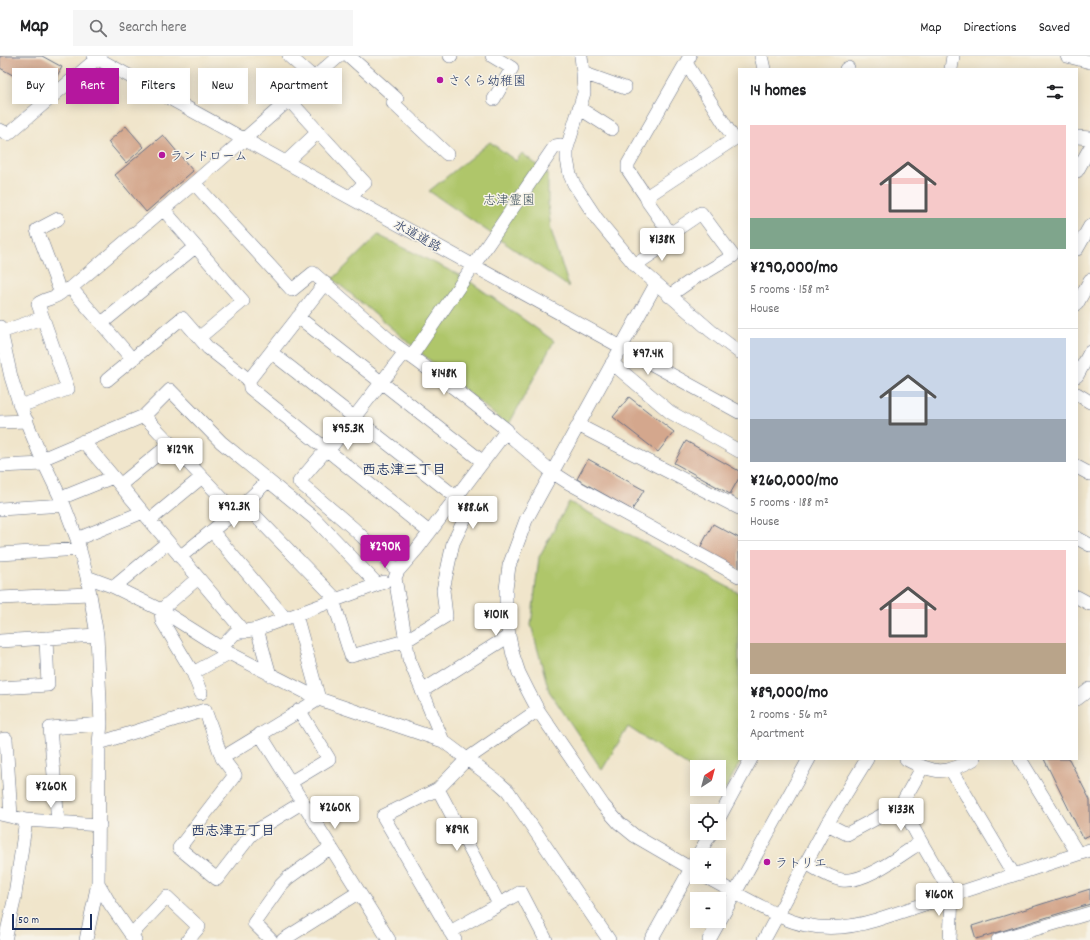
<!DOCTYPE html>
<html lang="en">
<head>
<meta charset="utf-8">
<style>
	:root { --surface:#fff; --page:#f6f6f6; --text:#202124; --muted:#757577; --line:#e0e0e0; --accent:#b5179e }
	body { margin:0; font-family:Dekko,"Klee One",sans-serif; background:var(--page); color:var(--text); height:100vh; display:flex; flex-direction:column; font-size:15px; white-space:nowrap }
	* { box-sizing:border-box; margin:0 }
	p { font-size:13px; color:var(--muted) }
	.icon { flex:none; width:22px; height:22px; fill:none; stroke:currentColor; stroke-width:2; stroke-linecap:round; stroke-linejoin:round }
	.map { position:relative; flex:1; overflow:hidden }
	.panel { position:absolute; left:738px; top:12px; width:340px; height:692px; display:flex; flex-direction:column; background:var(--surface); border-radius:0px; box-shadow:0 2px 10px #0003 }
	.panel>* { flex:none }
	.hud { position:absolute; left:12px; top:12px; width:380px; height:36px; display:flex; gap:8px }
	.needle { width:26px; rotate:36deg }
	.tools { position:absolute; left:690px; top:704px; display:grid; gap:8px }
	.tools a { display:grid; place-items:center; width:36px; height:36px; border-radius:0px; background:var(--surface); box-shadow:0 2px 10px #0003; font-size:20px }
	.scale { position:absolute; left:12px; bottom:10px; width:80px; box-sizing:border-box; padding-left:4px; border:2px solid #1b2f5e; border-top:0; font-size:11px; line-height:14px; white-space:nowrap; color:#1b2f5e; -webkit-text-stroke:3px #f7f3e8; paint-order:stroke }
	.price { position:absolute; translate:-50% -34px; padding:0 9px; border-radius:4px; background:#fff; color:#222; font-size:13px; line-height:26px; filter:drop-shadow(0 1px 2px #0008) }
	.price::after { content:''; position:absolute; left:50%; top:24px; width:12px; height:9px; margin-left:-6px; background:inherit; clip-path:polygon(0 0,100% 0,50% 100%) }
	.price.on { background:var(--accent); color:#fff }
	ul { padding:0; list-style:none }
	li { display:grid; align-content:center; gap:8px; height:212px; padding:0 12px }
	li+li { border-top:1px solid var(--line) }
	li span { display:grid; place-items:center; height:124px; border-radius:0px; color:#555 }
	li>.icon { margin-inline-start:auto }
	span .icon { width:72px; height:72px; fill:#fffc; stroke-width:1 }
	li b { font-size:17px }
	h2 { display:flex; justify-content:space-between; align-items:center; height:48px; padding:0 12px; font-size:17px }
	.tag { padding:0 14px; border-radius:0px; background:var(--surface); box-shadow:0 2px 10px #0003; font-size:14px; line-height:36px }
	.tag.on { background:var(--accent); color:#fff }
	header { display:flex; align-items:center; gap:24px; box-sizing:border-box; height:56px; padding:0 20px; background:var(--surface); border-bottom:1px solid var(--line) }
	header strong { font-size:19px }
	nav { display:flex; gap:22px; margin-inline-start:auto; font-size:14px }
	.search { width:280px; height:36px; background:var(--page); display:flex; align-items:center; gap:10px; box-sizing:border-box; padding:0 14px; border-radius:0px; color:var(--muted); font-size:15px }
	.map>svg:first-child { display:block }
	.green { fill:#afc66a; stroke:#657a64 }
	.building { fill:#d4a78d }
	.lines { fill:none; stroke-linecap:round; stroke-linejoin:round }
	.minor-casing { stroke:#666f84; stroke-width:14 }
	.minor { stroke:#fff; stroke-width:13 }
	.poi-dot { fill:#b5179e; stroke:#f7f3e8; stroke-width:1.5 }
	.labels { text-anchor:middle; stroke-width:3; stroke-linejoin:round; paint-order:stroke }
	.poi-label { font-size:13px; fill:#1b2f5e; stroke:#f7f3e8; text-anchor:start }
	.park-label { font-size:13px; fill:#405561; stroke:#f7f3e8 }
	.street-label { font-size:13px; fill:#1b2f5e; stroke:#f7f3e8 }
	.neighbourhood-label { font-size:14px; font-weight:bold; fill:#1b2f5e; stroke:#f7f3e8 }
</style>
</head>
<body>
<header>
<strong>Map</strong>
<div class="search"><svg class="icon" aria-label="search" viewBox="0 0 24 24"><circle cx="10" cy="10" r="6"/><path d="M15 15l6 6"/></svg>Search here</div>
<nav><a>Map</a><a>Directions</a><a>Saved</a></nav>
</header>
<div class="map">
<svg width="1090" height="884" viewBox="0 0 1090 884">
	<rect width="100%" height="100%" fill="#f7f3e8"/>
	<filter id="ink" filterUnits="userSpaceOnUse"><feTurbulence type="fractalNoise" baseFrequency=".025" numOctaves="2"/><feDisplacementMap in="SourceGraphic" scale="8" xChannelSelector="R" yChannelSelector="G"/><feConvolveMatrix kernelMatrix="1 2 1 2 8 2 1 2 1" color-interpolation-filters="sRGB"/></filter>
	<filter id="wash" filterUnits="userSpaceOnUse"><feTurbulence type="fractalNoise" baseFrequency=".012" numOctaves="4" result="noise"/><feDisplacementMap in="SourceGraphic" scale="16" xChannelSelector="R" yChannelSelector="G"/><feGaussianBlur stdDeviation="0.9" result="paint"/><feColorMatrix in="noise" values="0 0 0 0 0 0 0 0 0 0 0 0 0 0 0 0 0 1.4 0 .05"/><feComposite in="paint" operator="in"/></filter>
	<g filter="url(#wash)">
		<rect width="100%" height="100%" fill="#f0e5cb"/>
		<!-- green -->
		<path class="green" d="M490,86L516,105L522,97L548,118V148L551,174L569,231L429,135Z
			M378,179L465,222L554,285L508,370L333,223Z
			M569,446L739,537V703H742L725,734L719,730V711H697V716L628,671L602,714L549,635L531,569L539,501Z"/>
		<g id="blocks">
			<!-- building -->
			<path class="building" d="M0,0H42L62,11L47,38L0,12Z
				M126,70L144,91L126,107L108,86Z
				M163,79L193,115L146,156L115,119Z
				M629,341L674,376L658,396L613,361Z
				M686,385L739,415V422L730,438L674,407Z
				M588,403L644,434L632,454L577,423Z
				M713,468L739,482V513L700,492Z
				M1044,703H1069L1090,744V779L1083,782Z
				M1090,833V848L976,883L972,870Z"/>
		</g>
	</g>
	<g filter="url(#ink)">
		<use href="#blocks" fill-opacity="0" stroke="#666f84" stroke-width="1"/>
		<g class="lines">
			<defs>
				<path id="minor" d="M93,0L739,356
					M289,0L314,22
					M349,0L397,43L393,47L447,98
					M450,0H451
					M492,0L512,12L494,43
					M581,0L583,17L625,32
					M761,0L764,13
					M1067,0L1090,6
					M846,13L848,12
					M951,13L953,0
					M583,17L584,37L567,92V103L570,119L574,128L597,163L635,209L711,275L739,296
					M289,44L365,127L350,141
					M579,52L612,73
					M0,74L8,78L100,0
					M1077,81L1090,82
					M286,106L318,76
					M1077,115L1090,92
					M194,127L292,234L313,217L394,288L454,332L507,374L509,379L552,416L569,427L739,520
					M646,141L734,83L686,7
					M163,153L243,245L200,281
					M58,163L37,174L58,230L63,235L71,232
					M1077,193L1090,170
					M635,209L674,183L648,146L646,141L628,114V108L690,0
					M656,228L526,464L509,510L506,533V555L509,580L513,599L519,617L528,635L538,654L603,749L619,767L635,780L697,816
					M669,240L699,219L708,215L733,200L701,157L670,178
					M1077,248L1090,224
					M298,261L483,406
					M102,267L195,191
					M0,271L11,321L20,350L42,403L64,449L77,483L87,521L97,579L101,668L99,687L98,827L86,884
					M1,276L42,262
					M272,297L470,452L453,487L443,534L446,560L405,585L351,600L333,544
					M411,301L555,90L561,89L567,92
					M132,303L71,232L194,127L339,0
					M612,307L670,356L739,395
					M1077,320L1090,296
					M107,324L182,262L208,292L249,324L250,332L429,476
					M249,324L325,227
					M1077,338L1090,346
					M20,350L68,333L38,248C45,242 56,243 63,235
					M144,360L235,456
					M0,366L27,365
					M578,369L739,452
					M83,385L244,576
					M326,394L299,426L353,472L398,515
					M328,395L405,296
					M42,403L139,362L144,360L170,334L221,386L315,463L377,528
					M0,410L44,408
					M1077,411L1090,418
					M120,429L170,388
					M61,442L113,421
					M244,448L336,543
					M0,453L64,449
					M150,464L202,421
					M212,475L285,562
					M1077,482L1090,489
					M77,483L143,456
					M0,498L80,493
					M180,501L235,456L268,425
					M87,521L114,531L161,554L229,597L319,643L443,685L499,727L508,735L609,884
					M198,522L161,554L162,565L193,617L201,637
					M114,531L168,486
					M1077,541L1090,548
					M0,542L89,538
					M257,573L270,619
					M0,585L97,579
					M221,592L235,577L257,573L384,526
					M193,617L229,597
					M0,632L48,629L46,582
					M422,635L509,580
					M1077,643L1090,633
					M260,678L389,884
					M0,684L6,683L11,760
					M443,685L409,603L395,522L398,515L417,493L507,374
					M99,687L205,654L222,702L235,719L179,792L217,823L251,779L259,773L303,746
					M222,702L319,643L296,559
					M906,703C934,718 946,719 974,703
					M1020,703L1078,798
					M922,712L901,749L921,786L952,839L950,884
					M951,714L1014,819
					M291,726L329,703L299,654
					M438,733L499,848
					M0,758L26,764L100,769
					M719,762L751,703
					M58,766L50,672L101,668
					M827,768L847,778L901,749
					M698,799L711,777
					M806,807C817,813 829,822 842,824C865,827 901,799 921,786
					M706,821C723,830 740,840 758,849C773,857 789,866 806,869C830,874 853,871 876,864L1090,794
					M98,827L110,848L135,884
					M450,876L521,836L546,884
					M131,879L167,841L199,871L188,884
					M5,884L14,845L26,764
					M271,884L254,867L281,829L288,822L331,791
					M283,884L359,836
					M455,884L383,760L438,733L467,703L538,654
					M651,884L697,802
					M709,884L809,703
					M764,884L827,768L867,703
					M998,884L1090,857"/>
			</defs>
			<!-- minor casing -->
			<use href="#minor" class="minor-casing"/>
			<!-- minor -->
			<use href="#minor" class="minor"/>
		</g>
	</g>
	<!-- markers -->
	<g class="poi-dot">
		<circle cx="440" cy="24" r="4"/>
		<circle cx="162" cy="99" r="4"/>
		<circle cx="767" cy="806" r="4"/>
	</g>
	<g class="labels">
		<!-- poi labels -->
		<g class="poi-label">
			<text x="448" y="29">さくら幼稚園</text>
			<text x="170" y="104">ランドローム</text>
			<text x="775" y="811">ラトリエ</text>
		</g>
		<!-- park labels -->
		<g class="park-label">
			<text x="509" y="148">志津霊園</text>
		</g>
		<!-- street labels -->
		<g class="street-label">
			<text transform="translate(418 179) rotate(29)" y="5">水道道路</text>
		</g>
		<!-- neighbourhood labels -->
		<g class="neighbourhood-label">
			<text x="404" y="418">西志津三丁目</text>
			<text x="233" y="779">西志津五丁目</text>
		</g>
	</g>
</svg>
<div class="tools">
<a><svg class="needle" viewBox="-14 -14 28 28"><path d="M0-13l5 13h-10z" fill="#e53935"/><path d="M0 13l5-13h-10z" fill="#757577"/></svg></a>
<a><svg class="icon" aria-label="locate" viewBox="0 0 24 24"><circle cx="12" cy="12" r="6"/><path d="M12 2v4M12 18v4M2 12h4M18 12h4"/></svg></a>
<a>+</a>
<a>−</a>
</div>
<div class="scale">50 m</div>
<b class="price" style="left:662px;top:206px">¥138K</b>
<b class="price" style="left:648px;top:320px">¥97.4K</b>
<b class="price" style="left:444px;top:340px">¥148K</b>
<b class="price" style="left:348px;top:395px">¥95.3K</b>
<b class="price" style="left:180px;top:416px">¥129K</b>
<b class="price" style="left:234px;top:473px">¥92.3K</b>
<b class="price" style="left:473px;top:474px">¥88.6K</b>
<b class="price on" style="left:385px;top:513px">¥290K</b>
<b class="price" style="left:496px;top:581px">¥101K</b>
<b class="price" style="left:51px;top:753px">¥260K</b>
<b class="price" style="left:335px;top:774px">¥260K</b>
<b class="price" style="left:901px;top:776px">¥133K</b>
<b class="price" style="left:457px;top:796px">¥89K</b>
<b class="price" style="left:939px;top:861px">¥160K</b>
<div class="hud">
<a class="tag">Buy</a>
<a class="tag on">Rent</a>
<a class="tag">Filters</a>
<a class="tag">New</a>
<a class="tag">Apartment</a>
</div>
<section class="panel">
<h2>14 homes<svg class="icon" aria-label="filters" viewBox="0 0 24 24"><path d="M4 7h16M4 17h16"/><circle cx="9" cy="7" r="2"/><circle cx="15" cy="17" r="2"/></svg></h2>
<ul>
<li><span style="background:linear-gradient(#f6c9c9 75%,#7fa58c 0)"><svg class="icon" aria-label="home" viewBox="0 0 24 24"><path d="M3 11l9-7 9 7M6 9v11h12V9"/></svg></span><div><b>¥290,000/mo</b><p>5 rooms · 158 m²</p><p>House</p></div></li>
<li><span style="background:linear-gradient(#c9d6e8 65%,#9aa5b1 0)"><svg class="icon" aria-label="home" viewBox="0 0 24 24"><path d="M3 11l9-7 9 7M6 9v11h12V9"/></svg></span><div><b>¥260,000/mo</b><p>5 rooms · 188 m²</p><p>House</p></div></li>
<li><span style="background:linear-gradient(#f6c9c9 75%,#b9a48a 0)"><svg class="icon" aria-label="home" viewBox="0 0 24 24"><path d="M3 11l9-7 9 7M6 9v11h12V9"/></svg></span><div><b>¥89,000/mo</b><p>2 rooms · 56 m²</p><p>Apartment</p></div></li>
</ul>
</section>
</div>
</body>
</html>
